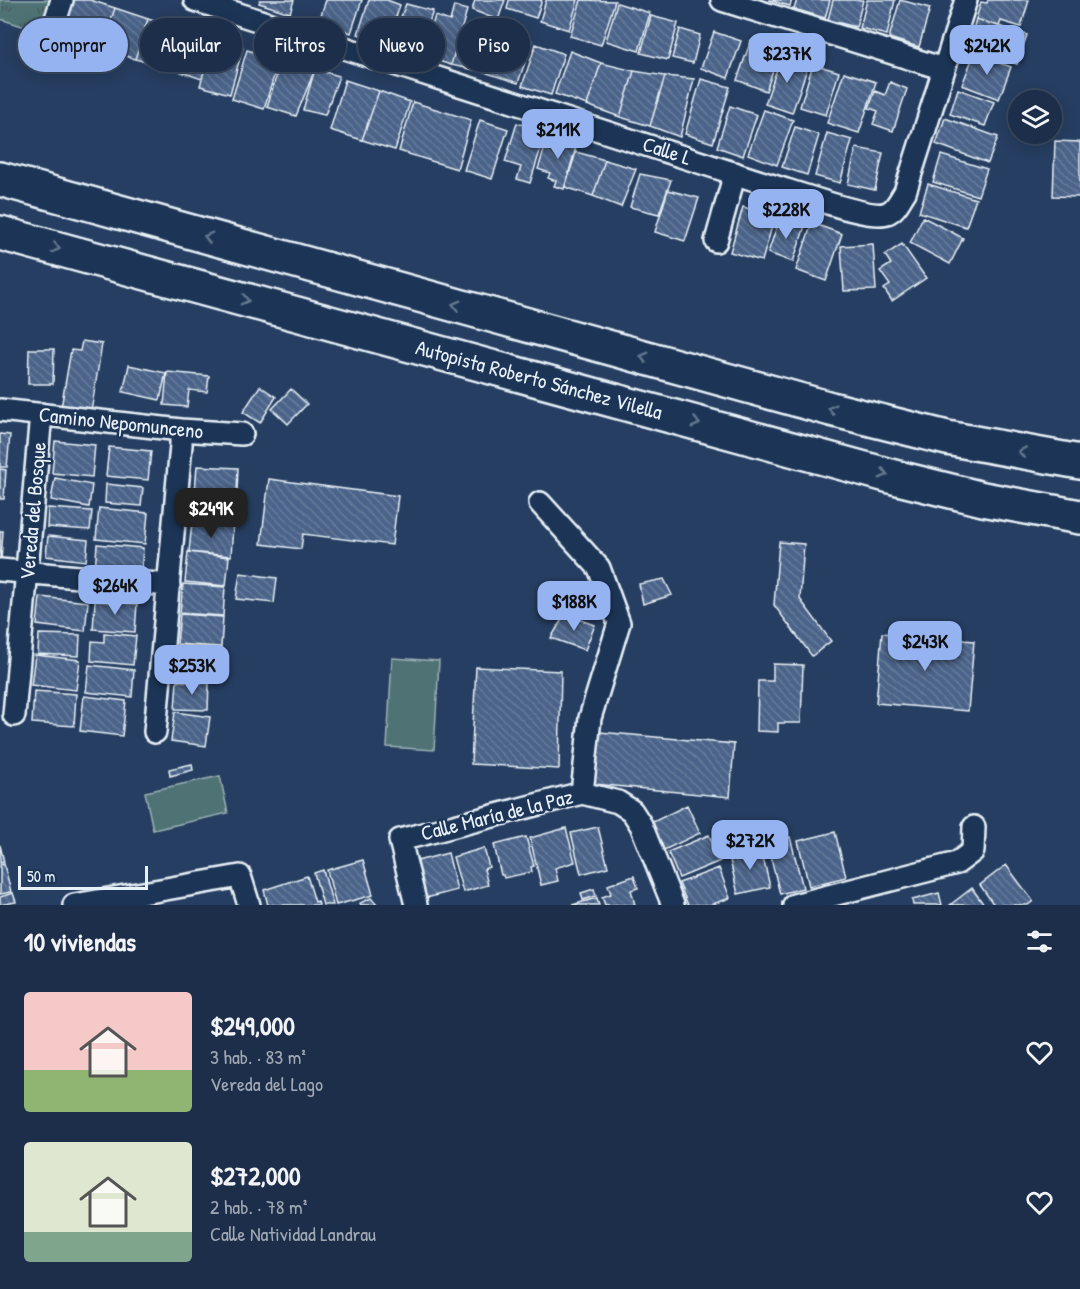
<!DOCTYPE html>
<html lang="es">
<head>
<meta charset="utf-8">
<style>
	:root { --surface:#1c2e49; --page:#293a53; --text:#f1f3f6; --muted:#a0a8b4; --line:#3a4a61; --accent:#95b2f1 }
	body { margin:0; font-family:"Patrick Hand",sans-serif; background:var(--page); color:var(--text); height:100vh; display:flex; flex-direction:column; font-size:22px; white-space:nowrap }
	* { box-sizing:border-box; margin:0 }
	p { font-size:20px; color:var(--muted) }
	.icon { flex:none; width:33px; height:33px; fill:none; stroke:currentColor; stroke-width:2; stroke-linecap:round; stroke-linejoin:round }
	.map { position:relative; height:905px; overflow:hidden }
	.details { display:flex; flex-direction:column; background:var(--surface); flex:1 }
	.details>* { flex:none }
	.hud { position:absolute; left:18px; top:18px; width:600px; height:54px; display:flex; gap:12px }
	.tools { position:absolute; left:1008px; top:90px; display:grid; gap:12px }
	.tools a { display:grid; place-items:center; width:54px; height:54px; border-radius:50%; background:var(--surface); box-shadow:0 3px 15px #0003,0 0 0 2px var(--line); font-size:30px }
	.scale { position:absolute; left:18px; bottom:15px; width:130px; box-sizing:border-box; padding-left:6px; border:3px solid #e8f1f8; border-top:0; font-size:16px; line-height:21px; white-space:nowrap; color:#e8f1f8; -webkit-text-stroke:4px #1d3557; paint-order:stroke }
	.price { position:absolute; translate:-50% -51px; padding:0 14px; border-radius:12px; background:var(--accent); color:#111; font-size:20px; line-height:39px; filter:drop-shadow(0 2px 3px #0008) }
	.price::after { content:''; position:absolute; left:50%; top:36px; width:18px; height:14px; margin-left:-9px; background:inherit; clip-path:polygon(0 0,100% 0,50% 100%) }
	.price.active { background:#222; color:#fff }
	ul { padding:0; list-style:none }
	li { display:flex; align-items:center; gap:18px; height:150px; padding:0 24px }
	li span { display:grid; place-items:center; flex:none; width:168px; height:120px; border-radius:6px; color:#555 }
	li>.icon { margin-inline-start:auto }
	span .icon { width:72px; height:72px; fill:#fffc; stroke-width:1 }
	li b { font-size:26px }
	h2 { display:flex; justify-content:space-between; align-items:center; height:72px; padding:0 24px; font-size:26px }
	.chip { padding:0 21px; border-radius:27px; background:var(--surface); box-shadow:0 3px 15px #0003,0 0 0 2px var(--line); font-size:21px; line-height:54px }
	.chip.active { background:var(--accent); color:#111 }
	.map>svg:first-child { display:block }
	.grass { fill:#4f7374; stroke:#9cb2b6; stroke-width:1.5 }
	.park { fill:url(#park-tufts); stroke:#9cb2b6; stroke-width:1.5 }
	.building { fill:url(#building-back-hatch); stroke:#e8f1f8; stroke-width:1.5 }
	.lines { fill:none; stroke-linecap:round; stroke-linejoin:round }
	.street-casing { stroke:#e8f1f8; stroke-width:26 }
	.highway-casing { stroke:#e8f1f8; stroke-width:38 }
	.street { stroke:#1d3557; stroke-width:21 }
	.highway { stroke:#1d3557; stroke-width:33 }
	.oneway { stroke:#64778f }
	.labels { text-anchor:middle; stroke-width:5; stroke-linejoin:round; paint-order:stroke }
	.street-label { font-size:21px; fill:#e8f1f8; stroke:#1d3557 }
</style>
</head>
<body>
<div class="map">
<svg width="1080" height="905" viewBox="0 0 1080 905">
	<defs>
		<pattern id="park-tufts" width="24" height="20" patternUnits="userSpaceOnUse" patternTransform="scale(1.5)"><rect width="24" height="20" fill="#4f7374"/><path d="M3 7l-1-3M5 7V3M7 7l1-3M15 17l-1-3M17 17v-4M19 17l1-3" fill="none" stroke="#4a5b5d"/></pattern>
		<pattern id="building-back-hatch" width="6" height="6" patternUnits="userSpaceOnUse" patternTransform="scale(1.5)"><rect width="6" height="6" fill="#4b6489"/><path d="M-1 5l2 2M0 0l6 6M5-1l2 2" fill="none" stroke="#657b9a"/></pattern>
	</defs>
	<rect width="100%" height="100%" fill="#263e61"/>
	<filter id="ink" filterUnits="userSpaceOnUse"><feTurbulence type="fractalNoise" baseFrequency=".0167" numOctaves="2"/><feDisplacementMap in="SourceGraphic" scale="12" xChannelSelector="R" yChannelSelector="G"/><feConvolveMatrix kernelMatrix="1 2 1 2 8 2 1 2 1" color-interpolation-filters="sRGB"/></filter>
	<g filter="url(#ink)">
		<!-- grass -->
		<path class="grass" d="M392,658L439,661L434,750L387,747Z
			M220,776L228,813L153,830L145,792Z"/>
		<!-- park -->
		<path class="park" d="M0,0H51L41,32L0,19Z"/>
		<!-- building -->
		<path class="building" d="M74,0H90L115,8L102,48L91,45L88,54L59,45Z
			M260,0H294L290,13L259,3Z
			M326,0H362L351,33L319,21Z
			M369,0H387L400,5L387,44L358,34Z
			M475,0H505L498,20L472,10Z
			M509,0H542L536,18L507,9Z
			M546,0H578L569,30L540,21Z
			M581,0L615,1L601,45L570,36Z
			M769,0H792L790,6Z
			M797,0H830L825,18L794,9Z
			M833,0H863L856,27L828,20Z
			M867,0H895L887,35L860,28Z
			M900,0L930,8L919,47L889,38Z
			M988,0H1029L1021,27L1001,21L999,26L976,19L981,2L987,3Z
			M617,3L650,13L639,51L606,41Z
			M406,4L433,11L418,53L390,45Z
			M454,6L467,10L451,65L423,56L435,16L450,21Z
			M115,8L148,19L135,59L102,48Z
			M651,16L678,23L668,60L641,53Z
			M148,19L181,29L169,68L135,59Z
			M976,19L1027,35L1017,64L968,48Z
			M181,29L213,38L202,79L169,68Z
			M680,29L700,35L693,63L672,58Z
			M461,30H496L485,72L451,65Z
			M501,31L532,41L518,83L487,73Z
			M714,32L741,41L728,78L701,68Z
			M213,38L243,47L230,94L200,86Z
			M751,40L780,50L766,91L737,80Z
			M536,44L564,54L551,95L522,86Z
			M247,50L279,59L264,109L232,99Z
			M570,51L601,63L587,105L555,94Z
			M782,54L809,63L792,113L765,104Z
			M974,54L1011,67L999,99L962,85Z
			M281,61L315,69L296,116L267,107Z
			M601,63L634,71L620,117L587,105Z
			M813,64L839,72L826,115L800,107Z
			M315,69L339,76L325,115L303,110Z
			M634,71L665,76L650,126L620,117Z
			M844,72L876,82L859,133L827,123Z
			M665,76L694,79L680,137L650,126Z
			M701,79L730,87L713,143L685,134Z
			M345,80L379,91L362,140L330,130Z
			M890,82L907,89L893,131L873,124L878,111L869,108L875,91L885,95Z
			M958,89L994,102L985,126L950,114Z
			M379,91L410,102L395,150L362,140Z
			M413,102L471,120L457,169L399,151Z
			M730,106L757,115L743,156L717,147Z
			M764,110L793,120L777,165L748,154Z
			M945,118L998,137L988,163L936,144Z
			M480,120L508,129L492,179L464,170Z
			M517,123L546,132L530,183L517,179L521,167L505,162Z
			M795,127L819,135L807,175L782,167Z
			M827,133L852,140L840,183L815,176Z
			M549,135L577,144L564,189L554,186L556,181L548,178L550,173L538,169Z
			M1055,141L1080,142V197L1053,196Z
			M856,148L883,153L875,190L848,184Z
			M576,152L605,160L593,196L565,187Z
			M941,155L987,169L978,196L933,182Z
			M605,160L636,169L621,207L593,196Z
			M640,174L671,180L659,214L630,207Z
			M928,184L976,199L966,227L919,212Z
			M668,190L699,198L685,241L655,232Z
			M743,207L775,216L762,261L730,252Z
			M780,217L805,226L793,262L768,253Z
			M923,217L963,238L950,264L910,243Z
			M812,223L842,234L826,281L796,270Z
			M873,244L876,290L844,291L841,246Z
			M902,244L926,278L892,301L884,289L890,285L880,271L891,264L885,255Z
			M82,341L102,344L91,412L61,408L71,350L80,351Z
			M29,349H54L53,384H28Z
			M129,365L166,373L160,400L123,392Z
			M167,372L209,376L207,392L189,390L187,407L164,405Z
			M260,386L276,397L260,423L243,412Z
			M291,389L307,404L288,424L272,409Z
			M0,434L10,435L7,467H0Z
			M55,441L95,445L92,477L52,473Z
			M109,447L151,451L148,480L106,476Z
			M197,466L238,468L237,493L195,491Z
			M0,469L6,470L4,499H0Z
			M55,478L92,485L89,507L51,500Z
			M269,479L398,496L392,545L303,534L301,549L261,544Z
			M106,484L143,488L141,506L105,503Z
			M195,491L235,494L233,524L192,521Z
			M48,508L92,511L90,530L47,527Z
			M99,508L148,513L145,544L96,539Z
			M192,522L233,525L231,556L189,552Z
			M0,531H3L1,561H0Z
			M48,536L88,540L86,561L46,556Z
			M779,542L804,544L800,599L831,641L812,656L774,605Z
			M97,544L143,548L141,575L95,572Z
			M188,552L229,557L226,586L185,582Z
			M240,573L277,578L274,603L236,599Z
			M664,579L672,595L643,604L639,584Z
			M183,584L225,587L223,616L180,613Z
			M40,597L88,602L85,631L37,625Z
			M95,601L137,604L135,632L93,629Z
			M180,614L223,617L221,647L177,644Z
			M565,614L595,625L585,650L551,638Z
			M104,633L136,636L133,665L91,661L92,641L104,642Z
			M882,633L974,641L968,711L876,703Z
			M39,634L80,635L79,656L38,654Z
			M178,645L221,648L218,679L176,676Z
			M35,655L80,660L76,690L31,685Z
			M773,664L803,665L801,723H778V732L757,731L758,681H773Z
			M89,665L134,670L132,697L86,692Z
			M476,667L561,671L559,769L471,764Z
			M177,681L209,683L208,710L175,709Z
			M34,691L76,694L74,726L32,723Z
			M84,696L126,701L122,736L80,731Z
			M175,712L210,717L206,746L171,741Z
			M599,732L734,744L730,797L594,784Z
			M192,764L193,770L170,776L169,769Z
			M687,805L700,833L664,850L651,823Z
			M598,827L608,867L581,874L571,833Z
			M566,828L575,862L555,868L558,881L541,885L530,838Z
			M835,832L846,877L809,886L798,841Z
			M709,835L720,861L679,878L668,852Z
			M526,837L534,866L531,867L532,872L504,878L503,875H501L494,845Z
			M790,837L803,888L780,894L767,843Z
			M0,845L4,862L0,863Z
			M484,848L489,867L484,869L488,885L463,892L453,857Z
			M761,848L770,887L738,894L729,856Z
			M448,853L457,890L426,898L423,885L418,886L413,865L418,864L417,861Z
			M363,860L373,895L336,905L327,870Z
			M4,864L11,892L0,894V865Z
			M1006,865L1033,901L1028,905H994L980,885Z
			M719,868L730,898L710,905H688L679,883Z
			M323,870L333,905H323L314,873Z
			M307,876L315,902L318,901L319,905H268L264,890Z
			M634,876L638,888L631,890L635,905H605L602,897L611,894L608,885Z
			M972,888L984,905H950Z
			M594,889L596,896L583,900L581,893Z
			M13,893L16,902L0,905V897Z
			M939,893L942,905H913L912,900Z
			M371,898L377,905H361L360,903Z
			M597,898L599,905H572Z"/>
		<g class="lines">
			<defs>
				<path id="street" d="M195,0L786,190C805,195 871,220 887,213C896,210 900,199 905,192L966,0
					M722,0L944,69
					M51,34L62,0
					M716,241L735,173
					M0,410L181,430L242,434
					M540,503L599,568L619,623L590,718L582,793
					M0,570L169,585
					M14,715L41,414
					M155,732L181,445V430
					M74,905L240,876L249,905
					M416,905L400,840L582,793L618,802L632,811L641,825L673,905
					M794,905L957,863L973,851L974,827"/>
				<path id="highway" d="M0,179L831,409L947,438L1080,462
					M0,233L894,477L983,499L1080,517"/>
			</defs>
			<!-- street casing -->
			<use href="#street" class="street-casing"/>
			<!-- highway casing -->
			<use href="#highway" class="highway-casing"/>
			<!-- street -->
			<use href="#street" class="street"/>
			<!-- highway -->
			<use href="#highway" class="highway"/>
		</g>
		<!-- one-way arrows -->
		<defs><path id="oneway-chevron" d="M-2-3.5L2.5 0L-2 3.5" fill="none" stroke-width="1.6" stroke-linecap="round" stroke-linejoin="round" transform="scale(1.5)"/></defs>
		<g class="oneway">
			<use href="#oneway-chevron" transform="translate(208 237) rotate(-165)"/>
			<use href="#oneway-chevron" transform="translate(56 248) rotate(15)"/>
			<use href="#oneway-chevron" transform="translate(245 300) rotate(15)"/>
			<use href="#oneway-chevron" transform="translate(456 305) rotate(-165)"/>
			<use href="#oneway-chevron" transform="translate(644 357) rotate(-165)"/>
			<use href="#oneway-chevron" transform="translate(832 409) rotate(-165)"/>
			<use href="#oneway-chevron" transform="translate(696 423) rotate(15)"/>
			<use href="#oneway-chevron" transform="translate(1022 452) rotate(-169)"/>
			<use href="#oneway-chevron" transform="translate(884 474) rotate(15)"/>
		</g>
	</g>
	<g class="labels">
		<!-- street labels -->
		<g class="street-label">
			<text transform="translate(667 151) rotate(18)" y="7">Calle L</text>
			<text transform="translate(539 380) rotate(15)" y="7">Autopista Roberto Sánchez Vilella</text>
			<text transform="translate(121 423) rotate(6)" y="7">Camino Nepomunceno</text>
			<text transform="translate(33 511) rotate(-85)" y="7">Vereda del Bosque</text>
			<text transform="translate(497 815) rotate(-14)" y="7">Calle María de la Paz</text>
		</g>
	</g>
</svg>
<div class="tools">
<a><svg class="icon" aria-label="layers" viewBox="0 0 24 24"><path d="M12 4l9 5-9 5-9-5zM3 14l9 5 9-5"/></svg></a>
</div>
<div class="scale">50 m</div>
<b class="price" style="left:987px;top:76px">$242K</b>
<b class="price" style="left:787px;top:84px">$237K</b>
<b class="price" style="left:558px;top:160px">$211K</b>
<b class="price" style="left:786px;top:240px">$228K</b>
<b class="price active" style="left:211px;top:539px">$249K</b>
<b class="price" style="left:115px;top:616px">$264K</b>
<b class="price" style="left:574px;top:632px">$188K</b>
<b class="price" style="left:925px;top:672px">$243K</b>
<b class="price" style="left:192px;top:696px">$253K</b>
<b class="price" style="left:750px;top:871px">$272K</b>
<div class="hud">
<a class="chip active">Comprar</a>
<a class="chip">Alquilar</a>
<a class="chip">Filtros</a>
<a class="chip">Nuevo</a>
<a class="chip">Piso</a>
</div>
</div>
<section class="details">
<h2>10 viviendas<svg class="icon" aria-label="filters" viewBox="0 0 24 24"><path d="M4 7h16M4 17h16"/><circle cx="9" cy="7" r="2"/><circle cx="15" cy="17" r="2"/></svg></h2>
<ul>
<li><span style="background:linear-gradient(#f6c9c9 65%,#8fb573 0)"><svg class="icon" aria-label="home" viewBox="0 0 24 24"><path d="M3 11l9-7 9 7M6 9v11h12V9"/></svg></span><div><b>$249,000</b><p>3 hab. · 83 m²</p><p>Vereda del Lago</p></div><svg class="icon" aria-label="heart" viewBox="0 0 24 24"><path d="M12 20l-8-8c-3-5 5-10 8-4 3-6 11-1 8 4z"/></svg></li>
<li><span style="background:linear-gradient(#dfe7d0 75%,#7fa58c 0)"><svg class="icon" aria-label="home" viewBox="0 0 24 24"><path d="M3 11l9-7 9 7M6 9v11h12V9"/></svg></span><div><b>$272,000</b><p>2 hab. · 78 m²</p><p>Calle Natividad Landrau</p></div><svg class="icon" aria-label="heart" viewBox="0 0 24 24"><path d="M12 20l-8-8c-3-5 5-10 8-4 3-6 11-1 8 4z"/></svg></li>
</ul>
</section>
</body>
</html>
